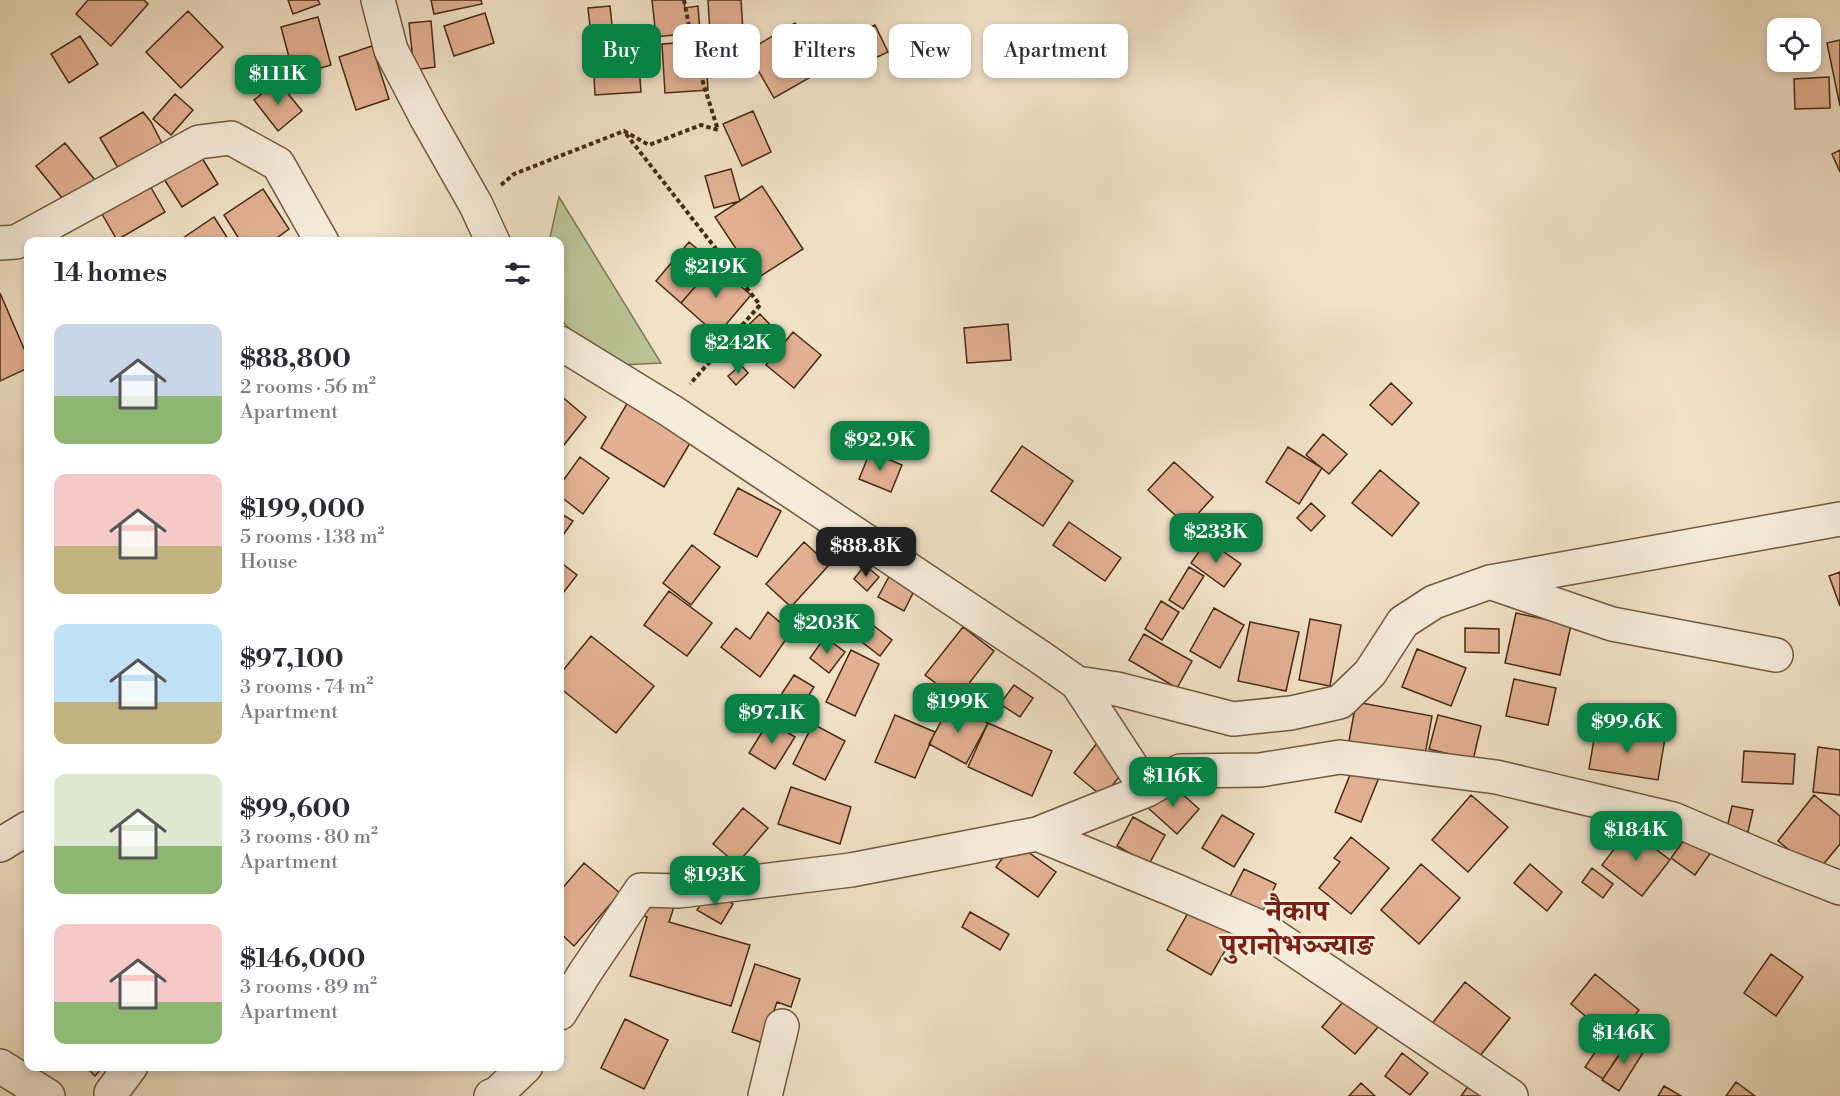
<!DOCTYPE html>
<html lang="en">
<head>
<meta charset="utf-8">
<style>
	:root { --surface:#fff; --page:#f7f7f7; --text:#2b2b33; --muted:#7c7c81; --accent:#0b8043 }
	body { margin:0; font-family:"Libre Bodoni","Noto Serif Devanagari",serif; background:var(--page); color:var(--text); height:100vh; display:flex; flex-direction:column; font-size:22px; white-space:nowrap }
	* { box-sizing:border-box; margin:0 }
	p { font-size:20px; color:var(--muted) }
	.icon { flex:none; width:33px; height:33px; fill:none; stroke:currentColor; stroke-width:2; stroke-linecap:round; stroke-linejoin:round }
	.map { position:relative; flex:1; overflow:hidden }
	.details { position:absolute; left:24px; top:237px; width:540px; height:834px; display:flex; flex-direction:column; background:var(--surface); border-radius:12px; box-shadow:0 3px 9px #0003 }
	.details>* { flex:none }
	.top-card { position:absolute; left:582px; top:24px; width:570px; height:54px; display:flex; gap:12px }
	.buttons { position:absolute; left:1767px; top:18px; display:grid; gap:12px }
	.buttons a { display:grid; place-items:center; width:54px; height:54px; border-radius:12px; background:var(--surface); box-shadow:0 3px 9px #0003; font-size:30px }
	.price { position:absolute; translate:-50% -51px; padding:0 14px; border-radius:12px; background:var(--accent); color:#fff; font-size:20px; line-height:39px; filter:drop-shadow(0 2px 3px #0008) }
	.price::after { content:''; position:absolute; left:50%; top:36px; width:18px; height:14px; margin-left:-9px; background:inherit; clip-path:polygon(0 0,100% 0,50% 100%) }
	.price.current { background:#222; color:#fff }
	ul { padding:0; list-style:none }
	li { display:flex; align-items:center; gap:18px; height:150px; padding:0 30px }
	li span { display:grid; place-items:center; flex:none; width:168px; height:120px; border-radius:12px; color:#555 }
	li>.icon { margin-inline-start:auto }
	span .icon { width:72px; height:72px; fill:#fffc; stroke-width:1 }
	li b { font-size:26px }
	h2 { display:flex; justify-content:space-between; align-items:center; height:72px; padding:0 30px; font-size:26px }
	.chip { padding:0 21px; border-radius:12px; background:var(--surface); box-shadow:0 3px 9px #0003; font-size:21px; line-height:54px }
	.chip.current { background:var(--accent); color:#fff }
	.map>svg:first-child { display:block }
	.green { fill:#bac396; stroke:#807854; stroke-width:1.5 }
	.building { fill:#e3b093; stroke:#462c13; stroke-width:1.5 }
	.lines { fill:none; stroke-linecap:round; stroke-linejoin:round }
	.minor-casing { stroke:#715940; stroke-width:36 }
	.path { stroke:#462c13; stroke-width:4; stroke-dasharray:4.5 3; stroke-linecap:butt }
	.minor { stroke:#f6ecdb; stroke-width:33 }
	.labels { text-anchor:middle; stroke-width:5; stroke-linejoin:round; paint-order:stroke }
	.district-label { font-size:30px; font-weight:bold; fill:#7a1f14; stroke:#f6ecdb }
</style>
</head>
<body>
<div class="map">
<svg width="1840" height="1096" viewBox="0 0 1840 1096">
	<rect width="100%" height="100%" fill="#f1e1c7"/>
	<filter id="stains"><feTurbulence type="fractalNoise" baseFrequency=".00333" numOctaves="4"/><feColorMatrix values="0 0 0 0 .2 0 0 0 0 .09 0 0 0 0 .02 0 0 0 .5 -.17"/></filter>
	<radialGradient id="worn" r=".72"><stop offset=".6" stop-color="#630" stop-opacity="0"/><stop offset="1" stop-color="#630" stop-opacity=".3"/></radialGradient>
	<!-- green -->
	<path class="green" d="M559,197L661,363L600,366L560,318V242H549Z"/>
	<!-- building -->
	<path class="building" d="M88,0H144L148,4L111,46L76,14Z
		M288,0H318L320,4L293,14Z
		M431,0H481L482,4L434,14Z
		M652,0H684L685,8L698,6L700,32L656,37Z
		M708,0H741L743,31L710,33Z
		M610,6L615,54L593,56L588,8Z
		M188,11L223,47L181,88L146,52Z
		M485,13L494,43L454,56L444,26Z
		M318,17L331,65L294,76L281,27Z
		M431,21L435,67L414,70L409,23Z
		M795,23L823,70L774,98L747,51Z
		M875,25L888,52L865,63L852,35Z
		M80,36L98,64L69,83L51,54Z
		M1840,40V106L1827,43Z
		M705,41L708,90L665,93L662,44Z
		M372,46L389,99L356,110L339,57Z
		M638,53L641,92L595,95L593,56Z
		M1829,77L1830,108L1795,109L1794,79Z
		M278,81L302,111L278,131L254,100Z
		M175,94L193,110L171,135L153,119Z
		M753,111L771,152L742,166L723,124Z
		M143,112L151,122L166,151L123,176L100,138Z
		M65,143L99,185L71,209L36,166Z
		M197,150L218,184L182,207L160,173Z
		M1840,150V172L1832,154Z
		M731,169L740,201L714,208L705,176Z
		M146,179L165,212L117,240L98,207Z
		M762,186L803,249L756,279L715,217Z
		M263,189L289,229L271,242H241L224,215Z
		M214,217L230,242H185L183,238Z
		M689,242L715,264L681,303L656,281Z
		M715,264L751,295L717,335L681,303Z
		M0,293L28,358V368L0,381Z
		M760,314L775,330L751,352L736,337Z
		M1008,324L1011,360L967,363L964,328Z
		M793,332L821,355L794,388L766,365Z
		M741,365L748,373L736,385L728,376Z
		M1391,383L1412,403L1392,425L1370,405Z
		M560,395L586,417L560,450Z
		M631,397L696,433L664,487L601,448Z
		M1323,434L1347,454L1329,474L1306,455Z
		M1022,446L1073,481L1043,526L991,491Z
		M1288,447L1322,468L1299,504L1266,482Z
		M870,452L902,465L891,492L859,479Z
		M580,457L609,478L583,514L560,496V485Z
		M1174,462L1213,497L1187,526L1148,490Z
		M1380,470L1419,503L1392,536L1352,503Z
		M738,488L781,511L757,557L714,534Z
		M1311,503L1325,516L1311,531L1297,518Z
		M560,513L573,521L561,538L560,537Z
		M1069,522L1121,558L1105,581L1053,545Z
		M1207,540L1241,564L1224,587L1191,563Z
		M804,542L829,565L791,607L766,584Z
		M692,545L720,567L691,605L663,583Z
		M560,562L577,575L560,597Z
		M865,565L879,577L867,591L854,579Z
		M1189,567L1204,576L1183,609L1169,600Z
		M1840,572V606L1829,576Z
		M891,573L916,587L904,611L878,597Z
		M669,591L712,623L687,656L644,625Z
		M1161,601L1179,612L1162,640L1145,629Z
		M1214,608L1244,625L1220,668L1190,651Z
		M768,612L791,632L760,677L721,647L736,628L750,639Z
		M1516,613L1571,625L1560,675L1505,663Z
		M1310,619L1341,625L1330,686L1299,680Z
		M1250,622L1299,632L1286,691L1238,681Z
		M870,623L892,640L880,656L858,639Z
		M963,627L994,651L957,699L925,675Z
		M1465,628L1499,629V653L1465,652Z
		M1144,634L1192,661L1177,688L1129,660Z
		M591,636L654,686L616,733L560,688V674Z
		M825,637L845,652L829,673L810,658Z
		M1417,649L1466,668L1451,706L1402,687Z
		M851,650L879,664L855,716L826,702Z
		M794,675L814,687L791,723L771,710Z
		M1514,679L1556,688L1548,725L1506,716Z
		M1014,685L1033,698L1020,717L1000,704Z
		M1356,702L1432,716L1425,755L1349,741Z
		M951,703L988,723L966,764L929,744Z
		M895,715L935,732L915,778L875,762Z
		M1438,715L1481,726L1473,760L1429,749Z
		M769,721L795,737L775,769L749,753Z
		M988,723L1052,751L1032,796L968,767Z
		M813,724L845,741L825,780L793,764Z
		M1596,727L1665,738L1658,780L1589,769Z
		M1097,743L1127,767L1103,797L1074,773Z
		M1818,747L1840,750V795L1813,792Z
		M1744,751L1795,754L1793,784L1742,782Z
		M1354,765L1380,775L1361,822L1335,812Z
		M1169,782L1199,809L1177,834L1147,807Z
		M791,787L851,807L840,844L778,824Z
		M1471,795L1508,827L1468,872L1432,840Z
		M1814,795L1840,816V844L1817,872L1778,841Z
		M1732,806L1753,810L1748,832L1727,828Z
		M743,808L768,828L737,864L713,844Z
		M1222,815L1254,834L1234,867L1202,848Z
		M1133,817L1165,835L1149,864L1117,846Z
		M1629,829L1670,860L1642,896L1602,865Z
		M1691,830L1714,848L1695,875L1671,858Z
		M1351,837L1389,868L1351,914L1319,888L1340,862L1334,858Z
		M1014,842L1056,872L1038,897L996,867Z
		M584,863L620,893L574,946L560,933V891Z
		M1421,864L1460,898L1419,944L1381,910Z
		M1530,864L1562,892L1547,911L1514,883Z
		M1592,868L1613,884L1603,898L1582,882Z
		M1244,869L1276,884L1261,915L1228,900Z
		M710,890L733,904L721,924L697,910Z
		M652,893L676,901L669,922L750,945L731,1006L630,976L647,917L644,916Z
		M1192,906L1236,932L1211,975L1167,950Z
		M970,912L1009,934L1000,950L962,927Z
		M1771,954L1803,977L1776,1016L1744,993Z
		M755,964L800,979L791,1007L777,1002L763,1043L732,1032Z
		M1595,974L1639,1010L1614,1040L1571,1004Z
		M1465,982L1510,1018L1472,1066L1426,1031Z
		M1351,992L1384,1020L1355,1054L1322,1027Z
		M625,1019L668,1040L644,1089L601,1068Z
		M1631,1038L1646,1048L1619,1091L1602,1080Z
		M1602,1042L1620,1053L1603,1079L1585,1067Z
		M1402,1053L1428,1073L1410,1095L1385,1076Z
		M85,1066H104L95,1076Z
		M1471,1082L1491,1096H1461Z
		M1736,1082L1755,1096H1726Z
		M1361,1083L1375,1096H1349Z
		M1664,1086L1681,1096H1658Z"/>
	<g class="lines">
		<defs>
			<path id="minor" d="M378,0L391,50L426,117L476,205L493,242
				M0,243L16,242L199,142L231,138L278,164L322,242
				M560,343L671,411L1040,657L1077,683L1147,790
				M1492,583L1612,624L1776,655
				M1077,683L1117,689L1233,719L1291,713L1340,702L1370,673L1403,622L1434,602L1490,582L1840,519
				M1037,834L1174,890L1262,928L1511,1096
				M0,845L28,828
				M560,1013L586,971L641,890L679,891L851,870L1037,834L1147,790L1180,771L1260,770L1340,757L1496,777L1673,819L1771,861L1840,888
				M0,1066L48,1096
				M111,1093L131,1066
				M491,1096L498,1093L526,1066
				M765,1096L782,1026"/>
		</defs>
		<!-- minor casing -->
		<use href="#minor" class="minor-casing"/>
		<!-- path -->
		<path class="path" d="M626,134L760,305L690,384
			M501,185L514,174L624,131L649,145L701,125L718,130L695,57L684,0"/>
		<!-- minor -->
		<use href="#minor" class="minor"/>
	</g>
	<g class="labels">
		<!-- district labels -->
		<g class="district-label">
			<text x="1297" y="921">नैकाप<tspan x="1297" dy="34">पुरानोभञ्ज्याङ</tspan></text>
		</g>
	</g>
	<rect width="100%" height="100%" filter="url(#stains)"/>
	<rect width="100%" height="100%" fill="url(#worn)"/>
</svg>
<div class="buttons">
<a><svg class="icon" aria-label="locate" viewBox="0 0 24 24"><circle cx="12" cy="12" r="6"/><path d="M12 2v4M12 18v4M2 12h4M18 12h4"/></svg></a>
</div>
<b class="price" style="left:278px;top:106px">$111K</b>
<b class="price" style="left:716px;top:299px">$219K</b>
<b class="price" style="left:738px;top:375px">$242K</b>
<b class="price" style="left:880px;top:472px">$92.9K</b>
<b class="price" style="left:1216px;top:564px">$233K</b>
<b class="price current" style="left:866px;top:578px">$88.8K</b>
<b class="price" style="left:827px;top:655px">$203K</b>
<b class="price" style="left:958px;top:734px">$199K</b>
<b class="price" style="left:772px;top:745px">$97.1K</b>
<b class="price" style="left:1627px;top:754px">$99.6K</b>
<b class="price" style="left:1173px;top:808px">$116K</b>
<b class="price" style="left:1636px;top:862px">$184K</b>
<b class="price" style="left:715px;top:907px">$193K</b>
<b class="price" style="left:1624px;top:1065px">$146K</b>
<div class="top-card">
<a class="chip current">Buy</a>
<a class="chip">Rent</a>
<a class="chip">Filters</a>
<a class="chip">New</a>
<a class="chip">Apartment</a>
</div>
<section class="details">
<h2>14 homes<svg class="icon" aria-label="filters" viewBox="0 0 24 24"><path d="M4 7h16M4 17h16"/><circle cx="9" cy="7" r="2"/><circle cx="15" cy="17" r="2"/></svg></h2>
<ul>
<li><span style="background:linear-gradient(#c9d6e8 60%,#8fb573 0)"><svg class="icon" aria-label="home" viewBox="0 0 24 24"><path d="M3 11l9-7 9 7M6 9v11h12V9"/></svg></span><div><b>$88,800</b><p>2 rooms · 56 m²</p><p>Apartment</p></div></li>
<li><span style="background:linear-gradient(#f6c9c9 60%,#c2b280 0)"><svg class="icon" aria-label="home" viewBox="0 0 24 24"><path d="M3 11l9-7 9 7M6 9v11h12V9"/></svg></span><div><b>$199,000</b><p>5 rooms · 138 m²</p><p>House</p></div></li>
<li><span style="background:linear-gradient(#bfe0f5 65%,#c2b280 0)"><svg class="icon" aria-label="home" viewBox="0 0 24 24"><path d="M3 11l9-7 9 7M6 9v11h12V9"/></svg></span><div><b>$97,100</b><p>3 rooms · 74 m²</p><p>Apartment</p></div></li>
<li><span style="background:linear-gradient(#dfe7d0 60%,#8fb573 0)"><svg class="icon" aria-label="home" viewBox="0 0 24 24"><path d="M3 11l9-7 9 7M6 9v11h12V9"/></svg></span><div><b>$99,600</b><p>3 rooms · 80 m²</p><p>Apartment</p></div></li>
<li><span style="background:linear-gradient(#f6c9c9 65%,#8fb573 0)"><svg class="icon" aria-label="home" viewBox="0 0 24 24"><path d="M3 11l9-7 9 7M6 9v11h12V9"/></svg></span><div><b>$146,000</b><p>3 rooms · 89 m²</p><p>Apartment</p></div></li>
</ul>
</section>
</div>
</body>
</html>
